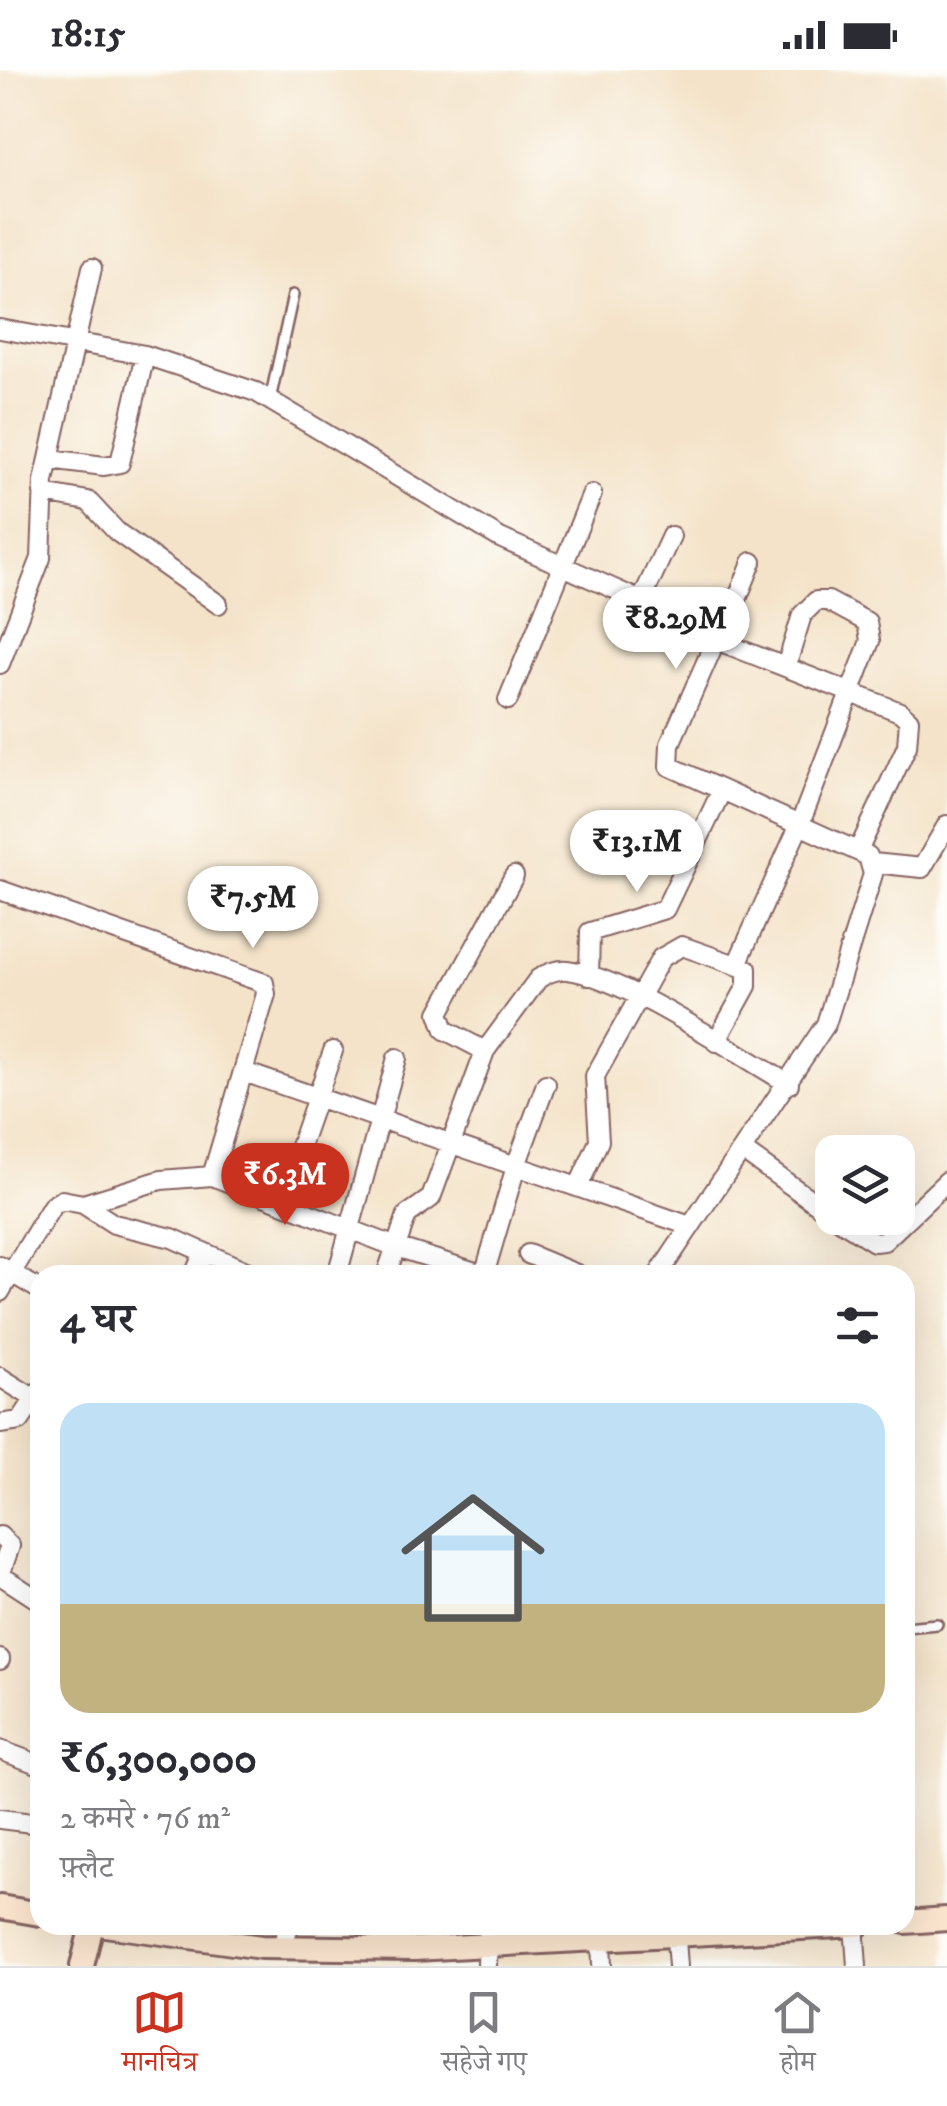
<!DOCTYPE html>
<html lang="hi">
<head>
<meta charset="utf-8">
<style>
	:root { --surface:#fff; --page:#f7f7f7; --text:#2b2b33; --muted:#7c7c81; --line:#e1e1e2; --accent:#c8321e }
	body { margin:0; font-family:"IM FELL DW Pica","Noto Serif Devanagari",serif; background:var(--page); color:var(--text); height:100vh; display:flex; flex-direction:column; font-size:38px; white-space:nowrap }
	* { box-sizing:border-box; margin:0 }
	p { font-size:32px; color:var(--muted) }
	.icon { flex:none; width:55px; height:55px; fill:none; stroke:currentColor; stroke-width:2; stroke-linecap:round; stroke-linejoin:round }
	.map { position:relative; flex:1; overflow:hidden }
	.sheet { position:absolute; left:30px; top:1195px; width:885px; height:670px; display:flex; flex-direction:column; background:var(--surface); border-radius:30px; box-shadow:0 10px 40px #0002 }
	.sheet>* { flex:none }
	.controls { position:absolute; left:815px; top:1065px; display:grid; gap:20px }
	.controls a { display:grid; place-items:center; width:100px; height:100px; border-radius:20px; background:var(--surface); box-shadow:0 10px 40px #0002; font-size:50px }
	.price { position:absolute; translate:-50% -85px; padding:0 22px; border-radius:35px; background:#fff; color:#222; font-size:32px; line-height:65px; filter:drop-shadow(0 2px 5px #0008) }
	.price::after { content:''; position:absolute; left:50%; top:60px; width:30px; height:22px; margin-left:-15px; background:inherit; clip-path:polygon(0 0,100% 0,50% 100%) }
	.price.selected { background:var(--accent); color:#fff }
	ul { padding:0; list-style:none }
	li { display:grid; align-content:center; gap:20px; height:530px; padding:0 30px }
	li span { display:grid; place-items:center; height:310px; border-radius:30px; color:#555 }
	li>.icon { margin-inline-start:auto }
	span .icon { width:180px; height:180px; fill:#fffc; stroke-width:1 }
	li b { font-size:42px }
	h2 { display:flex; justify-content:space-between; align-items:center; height:120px; padding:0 30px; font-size:42px }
	.status { display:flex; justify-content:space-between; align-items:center; height:70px; padding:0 50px; background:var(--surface); direction:ltr }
	.status svg { height:28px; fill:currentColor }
	.dock { display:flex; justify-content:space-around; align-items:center; height:140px; border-top:2px solid var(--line); background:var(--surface); font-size:28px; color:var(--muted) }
	.dock a { display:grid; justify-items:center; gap:5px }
	.dock .selected { color:var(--accent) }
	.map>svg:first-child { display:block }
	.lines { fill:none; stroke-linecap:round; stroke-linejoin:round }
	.lane-casing { stroke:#866462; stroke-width:14 }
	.street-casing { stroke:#866462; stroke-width:22 }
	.secondary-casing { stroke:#866462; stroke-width:28 }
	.lane { stroke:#fff; stroke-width:9 }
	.street { stroke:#fff; stroke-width:18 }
	.secondary { stroke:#fbe5cf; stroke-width:22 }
</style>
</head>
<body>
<div class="status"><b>18:15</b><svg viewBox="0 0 49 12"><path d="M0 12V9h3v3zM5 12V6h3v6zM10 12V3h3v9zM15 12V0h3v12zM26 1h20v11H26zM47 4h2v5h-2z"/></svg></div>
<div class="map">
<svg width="947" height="1896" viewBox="0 0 947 1896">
	<rect width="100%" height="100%" fill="#fdfcf7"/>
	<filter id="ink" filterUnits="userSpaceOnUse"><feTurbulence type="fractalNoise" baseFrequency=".01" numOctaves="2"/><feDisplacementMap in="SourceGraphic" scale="20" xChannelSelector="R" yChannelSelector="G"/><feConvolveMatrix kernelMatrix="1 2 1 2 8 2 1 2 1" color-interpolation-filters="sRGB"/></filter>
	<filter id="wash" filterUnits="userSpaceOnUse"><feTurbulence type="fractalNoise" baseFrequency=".0048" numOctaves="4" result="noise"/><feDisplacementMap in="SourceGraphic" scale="40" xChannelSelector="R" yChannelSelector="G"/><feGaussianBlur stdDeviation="2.25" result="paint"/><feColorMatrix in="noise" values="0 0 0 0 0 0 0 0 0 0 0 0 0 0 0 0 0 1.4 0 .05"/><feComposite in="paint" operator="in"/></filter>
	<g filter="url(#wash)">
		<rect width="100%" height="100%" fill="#f4e3c9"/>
	</g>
	<g filter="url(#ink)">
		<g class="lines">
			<defs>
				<path id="lane" d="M270,330L293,225
					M905,1557L937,1554"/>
				<path id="street" d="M0,259L145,285L256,322L500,468L704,559L711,568V581L670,674L669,696L868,786L873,804L826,954L658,1205
					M50,389L104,396L120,393L145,285
					M43,423L88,431L117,462L218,534
					M641,531L671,466
					M711,568L900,642L909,650L907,676L859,779
					M720,572L752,492
					M0,594L41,488L44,411L92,198
					M508,630L592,424
					M873,793L922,798L947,755
					M0,820L264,913L266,924L212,1106
					M737,894L800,754L870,571L867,552L828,531H816L802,545L786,597
					M589,906L590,862L665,839L721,722
					M485,981L445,960L439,943L514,806
					M244,1002L687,1155
					M743,1081L832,1145
					M579,1115L599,1071L595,1006L661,888L682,876L747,899V916L716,972
					M281,1131L333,981
					M83,1134L161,1110L212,1106L396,1177L485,1205
					M836,1148L874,1172L884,1171L947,1111
					M528,1184L579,1205
					M0,1196L40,1220
					M194,1205L204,1182
					M337,1205L397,988
					M386,1205L407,1145L431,1128L485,981L538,909C547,903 556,899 567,900C621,905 737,984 789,1014
					M484,1205L517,1093L546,1014
					M0,1222L52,1136L62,1130L83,1134L114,1154L172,1168L255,1205
					M0,1307L35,1329
					M0,1354L20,1351L40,1321
					M0,1466L10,1476L0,1505L40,1531
					M0,1590V1589
					M0,1680L40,1695
					M0,1749L40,1754
					M854,1855L857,1896
					M675,1857L678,1896
					M601,1869L602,1896
					M281,1877L290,1855
					M487,1896L488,1855"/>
				<path id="secondary" d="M0,1837L40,1844
					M905,1852L947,1849
					M105,1855L261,1877L414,1879L858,1855
					M82,1896L92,1855"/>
			</defs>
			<!-- lane casing -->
			<use href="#lane" class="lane-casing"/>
			<!-- street casing -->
			<use href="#street" class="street-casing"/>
			<!-- secondary casing -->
			<use href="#secondary" class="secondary-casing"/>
			<!-- lane -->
			<use href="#lane" class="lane"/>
			<!-- street -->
			<use href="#street" class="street"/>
			<!-- secondary -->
			<use href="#secondary" class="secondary"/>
		</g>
	</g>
</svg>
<div class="controls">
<a><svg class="icon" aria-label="layers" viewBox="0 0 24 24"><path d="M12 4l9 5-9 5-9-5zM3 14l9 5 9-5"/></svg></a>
</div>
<b class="price" style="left:676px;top:602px">₹8.29M</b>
<b class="price" style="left:637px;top:825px">₹13.1M</b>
<b class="price" style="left:253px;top:881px">₹7.5M</b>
<b class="price selected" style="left:285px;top:1158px">₹6.3M</b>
<section class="sheet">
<h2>4 घर<svg class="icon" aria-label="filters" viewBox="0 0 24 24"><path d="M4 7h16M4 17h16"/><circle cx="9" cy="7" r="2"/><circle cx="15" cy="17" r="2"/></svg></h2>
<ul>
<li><span style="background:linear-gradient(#bfe0f5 65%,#c2b280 0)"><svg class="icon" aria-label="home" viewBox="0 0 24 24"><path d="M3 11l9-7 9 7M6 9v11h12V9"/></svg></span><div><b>₹6,300,000</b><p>2 कमरे · 76 m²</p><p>फ़्लैट</p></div></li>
</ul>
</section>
</div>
<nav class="dock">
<a class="selected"><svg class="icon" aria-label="map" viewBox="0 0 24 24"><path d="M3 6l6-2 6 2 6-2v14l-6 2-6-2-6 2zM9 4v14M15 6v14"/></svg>मानचित्र</a>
<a><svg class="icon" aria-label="saved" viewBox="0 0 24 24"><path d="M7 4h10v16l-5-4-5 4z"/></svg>सहेजे गए</a>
<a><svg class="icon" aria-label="home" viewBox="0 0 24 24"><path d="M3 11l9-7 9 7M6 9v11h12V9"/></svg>होम</a>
</nav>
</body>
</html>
